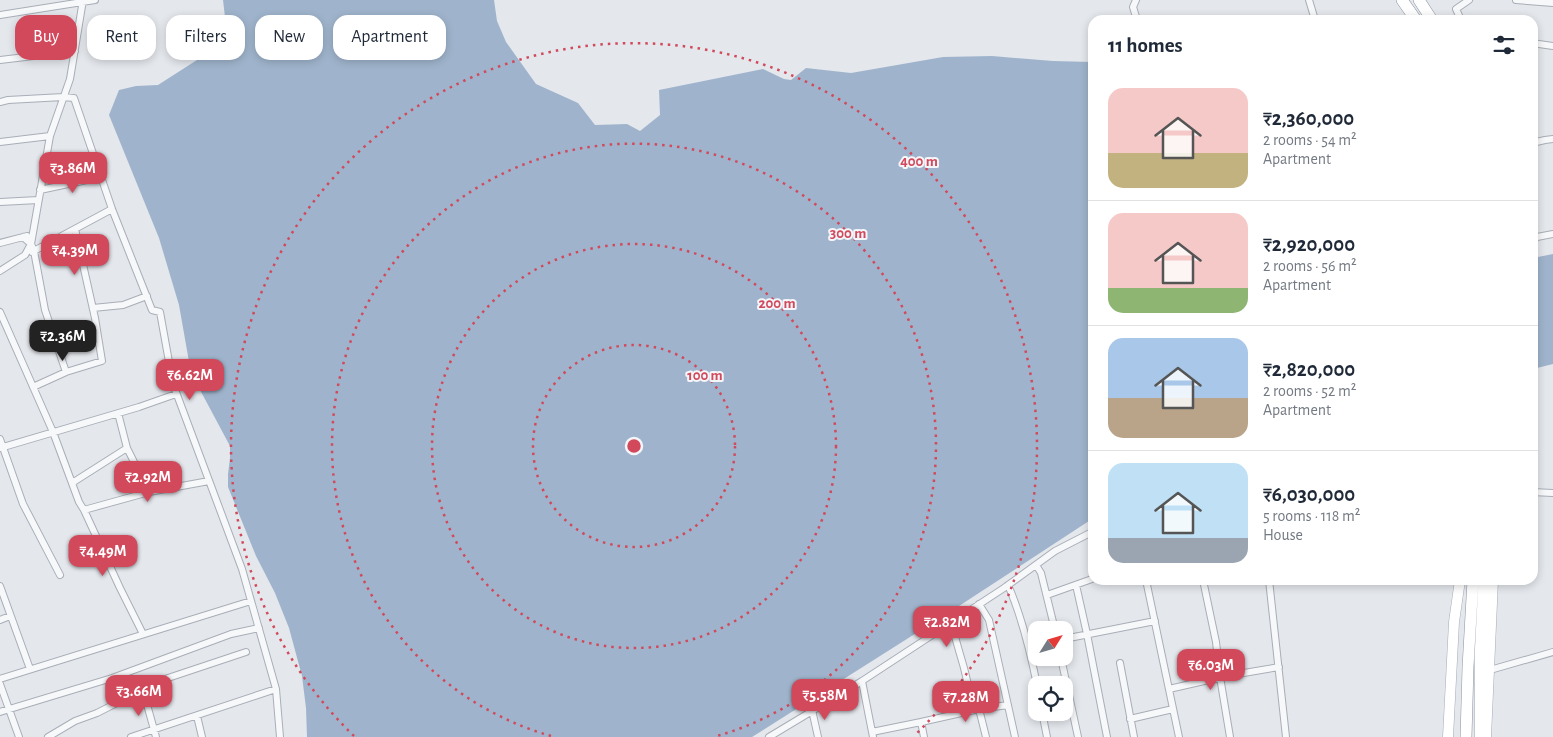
<!DOCTYPE html>
<html lang="en">
<head>
<meta charset="utf-8">
<style>
	:root { --surface:#fff; --page:#f2f2f3; --text:#1f2937; --muted:#747a83; --line:#e0e1e3; --accent:#d1495b }
	body { margin:0; font-family:"Alegreya Sans",sans-serif; background:var(--page); color:var(--text); height:100vh; display:flex; flex-direction:column; font-size:19px; white-space:nowrap }
	* { box-sizing:border-box; margin:0 }
	p { font-size:16px; color:var(--muted) }
	.icon { flex:none; width:28px; height:28px; fill:none; stroke:currentColor; stroke-width:2; stroke-linecap:round; stroke-linejoin:round }
	.map { position:relative; flex:1; overflow:hidden }
	.drawer { position:absolute; left:1088px; top:15px; width:450px; height:570px; display:flex; flex-direction:column; background:var(--surface); border-radius:15px; box-shadow:0 2px 8px #0003 }
	.drawer>* { flex:none }
	.top-card { position:absolute; left:15px; top:15px; width:475px; height:45px; display:flex; gap:10px }
	.needle { width:32px; rotate:53deg }
	.tools { position:absolute; left:1028px; top:621px; display:grid; gap:10px }
	.tools a { display:grid; place-items:center; width:45px; height:45px; border-radius:10px; background:var(--surface); box-shadow:0 2px 8px #0003; font-size:25px }
	.price { position:absolute; translate:-50% -42px; padding:0 11px; border-radius:10px; background:var(--accent); color:#fff; font-size:16px; line-height:32px; filter:drop-shadow(0 1px 2px #0008) }
	.price::after { content:''; position:absolute; left:50%; top:30px; width:15px; height:11px; margin-left:-8px; background:inherit; clip-path:polygon(0 0,100% 0,50% 100%) }
	.price.selected { background:#222; color:#fff }
	ul { padding:0; list-style:none }
	li { display:flex; align-items:center; gap:15px; height:125px; padding:0 20px }
	li+li { border-top:1px solid var(--line) }
	li span { display:grid; place-items:center; flex:none; width:140px; height:100px; border-radius:15px; color:#555 }
	li>.icon { margin-inline-start:auto }
	span .icon { width:60px; height:60px; fill:#fffc; stroke-width:1 }
	li b { font-size:21px }
	h2 { display:flex; justify-content:space-between; align-items:center; height:60px; padding:0 20px; font-size:21px }
	.pill { padding:0 18px; border-radius:15px; background:var(--surface); box-shadow:0 2px 8px #0003; font-size:18px; line-height:45px }
	.pill.selected { background:var(--accent); color:#fff }
	.map>svg:first-child { display:block }
	.water { fill:#9fb4cc }
	.lines { fill:none; stroke-linecap:round; stroke-linejoin:round }
	.street-casing { stroke:#a9aeb7; stroke-width:8 }
	.primary-casing { stroke:#a3abb8; stroke-width:11 }
	.highway-casing { stroke:#8b94a3; stroke-width:12 }
	.street { stroke:#f7f8fa; stroke-width:6 }
	.primary { stroke:#fff; stroke-width:10 }
	.highway { stroke:#fff; stroke-width:11 }
	.ring { fill:none; stroke:#d1495b; stroke-width:2.5; stroke-dasharray:2.5 5 }
	.centre { fill:#d1495b; stroke:#f4f6f9; stroke-width:2.5 }
	.ring-label { font-size:15px; text-anchor:middle; font-weight:bold; fill:#d1495b; stroke:#f4f6f9; stroke-width:4; stroke-linejoin:round; paint-order:stroke }
</style>
</head>
<body>
<div class="map">
<svg width="1553" height="737" viewBox="0 0 1553 737">
	<rect width="100%" height="100%" fill="#e4e7ec"/>
	<!-- water -->
	<path class="water" d="M223,0H494L497,21L506,42L536,84L578,103L595,125L627,124L640,131L660,115L659,90L763,69L784,79L791,80L806,68L851,73L943,57L992,56L1053,61L1092,62V519L959,606L752,737H307L306,708L302,676L289,628L275,593L256,556L228,487V474L230,458V446L191,373L179,305L159,238L109,115L119,90L136,86L158,85L197,60L227,34Z
		M1553,254V364L1533,369V258Z"/>
	<g class="lines">
		<defs>
			<path id="street" d="M1136,0L1133,7L1137,20
				M1309,0L1315,20
				M1516,0L1553,3
				M0,15L95,0
				M1461,20L1456,9L1469,0
				M1532,43L1553,46
				M0,60L75,51
				M0,102L8,100L63,97L74,98L112,209L152,310L160,312L173,384L242,569L276,689L280,737
				M0,142L50,136
				M1532,143L1545,140L1553,139
				M40,190L101,177
				M0,202L38,200
				M23,237L31,244L34,251L45,310L66,372
				M1532,238L1553,234
				M0,243L27,236
				M32,252L112,209
				M0,271L25,255L31,244L50,136L70,79L83,0
				M93,308L123,305L147,296
				M0,312L53,432L79,502L84,510L120,588L143,634
				M33,387L66,372L102,361L95,318L75,229
				M0,439L23,504L60,575
				M0,448L139,407L176,394
				M127,448L149,492
				M72,483L127,448L118,413
				M1532,492L1553,493
				M84,510L149,492L209,481
				M1036,565L1041,573L1055,630
				M1146,580L1179,737
				M1203,580L1216,642L1220,677L1230,737
				M1269,580L1286,737
				M1008,585C1022,617 1030,650 1037,685
				M1076,585L1087,634L1107,737
				M0,586L30,669
				M1047,595L1092,579
				M979,604L989,620L1015,737
				M0,620L10,616
				M951,623L964,668L974,710
				M1064,639L1155,621
				M1061,658L1078,737
				M1120,663L1134,737
				M1490,670L1553,652
				M0,679L251,601
				M862,681L1004,588L1055,551L1092,532
				M0,684L19,737
				M1169,689L1226,676L1279,667
				M143,690L156,737
				M979,709L986,737
				M812,710L818,737
				M0,712L112,678L231,634L259,628
				M1042,712L1047,737
				M197,716L202,737
				M1130,719L1173,709
				M921,722L979,709L1008,705
				M872,732L921,722L924,737
				M48,737L75,721L97,713L162,680L246,652
				M131,737L276,689
				M769,737L862,681L873,737"/>
			<path id="primary" d="M1448,737L1454,622L1460,580
				M1486,737L1493,580"/>
			<path id="highway" d="M1402,0L1416,20
				M1419,0L1432,20
				M1466,737L1468,667L1473,580
				M1480,737V658L1484,580"/>
		</defs>
		<!-- street casing -->
		<use href="#street" class="street-casing"/>
		<!-- primary casing -->
		<use href="#primary" class="primary-casing"/>
		<!-- highway casing -->
		<use href="#highway" class="highway-casing"/>
		<!-- street -->
		<use href="#street" class="street"/>
		<!-- primary -->
		<use href="#primary" class="primary"/>
		<!-- highway -->
		<use href="#highway" class="highway"/>
	</g>
	<!-- distance rings -->
	<g class="ring">
		<circle cx="634" cy="446" r="101"/>
		<circle cx="634" cy="446" r="202"/>
		<path d="M551 736A302 302 0 1 1 717 736"/>
		<path d="M354 736A403 403 0 1 1 914 736"/>
	</g>
	<circle cx="634" cy="446" r="8" class="centre"/>
	<g class="ring-label">
		<text x="919" y="166">400 m</text>
		<text x="848" y="238">300 m</text>
		<text x="777" y="308">200 m</text>
		<text x="705" y="380">100 m</text>
	</g>
</svg>
<div class="tools">
<a><svg class="needle" viewBox="-14 -14 28 28"><path d="M0-13l5 13h-10z" fill="#e53935"/><path d="M0 13l5-13h-10z" fill="#747a83"/></svg></a>
<a><svg class="icon" aria-label="locate" viewBox="0 0 24 24"><circle cx="12" cy="12" r="6"/><path d="M12 2v4M12 18v4M2 12h4M18 12h4"/></svg></a>
</div>
<b class="price" style="left:73px;top:194px">₹3.86M</b>
<b class="price" style="left:75px;top:276px">₹4.39M</b>
<b class="price selected" style="left:63px;top:362px">₹2.36M</b>
<b class="price" style="left:190px;top:401px">₹6.62M</b>
<b class="price" style="left:148px;top:503px">₹2.92M</b>
<b class="price" style="left:103px;top:577px">₹4.49M</b>
<b class="price" style="left:947px;top:648px">₹2.82M</b>
<b class="price" style="left:1211px;top:691px">₹6.03M</b>
<b class="price" style="left:139px;top:717px">₹3.66M</b>
<b class="price" style="left:825px;top:721px">₹5.58M</b>
<b class="price" style="left:966px;top:723px">₹7.28M</b>
<div class="top-card">
<a class="pill selected">Buy</a>
<a class="pill">Rent</a>
<a class="pill">Filters</a>
<a class="pill">New</a>
<a class="pill">Apartment</a>
</div>
<section class="drawer">
<h2>11 homes<svg class="icon" aria-label="filters" viewBox="0 0 24 24"><path d="M4 7h16M4 17h16"/><circle cx="9" cy="7" r="2"/><circle cx="15" cy="17" r="2"/></svg></h2>
<ul>
<li><span style="background:linear-gradient(#f6c9c9 65%,#c2b280 0)"><svg class="icon" aria-label="home" viewBox="0 0 24 24"><path d="M3 11l9-7 9 7M6 9v11h12V9"/></svg></span><div><b>₹2,360,000</b><p>2 rooms · 54 m²</p><p>Apartment</p></div></li>
<li><span style="background:linear-gradient(#f6c9c9 75%,#8fb573 0)"><svg class="icon" aria-label="home" viewBox="0 0 24 24"><path d="M3 11l9-7 9 7M6 9v11h12V9"/></svg></span><div><b>₹2,920,000</b><p>2 rooms · 56 m²</p><p>Apartment</p></div></li>
<li><span style="background:linear-gradient(#a9c7e8 60%,#b9a48a 0)"><svg class="icon" aria-label="home" viewBox="0 0 24 24"><path d="M3 11l9-7 9 7M6 9v11h12V9"/></svg></span><div><b>₹2,820,000</b><p>2 rooms · 52 m²</p><p>Apartment</p></div></li>
<li><span style="background:linear-gradient(#bfe0f5 75%,#9aa5b1 0)"><svg class="icon" aria-label="home" viewBox="0 0 24 24"><path d="M3 11l9-7 9 7M6 9v11h12V9"/></svg></span><div><b>₹6,030,000</b><p>5 rooms · 118 m²</p><p>House</p></div></li>
</ul>
</section>
</div>
</body>
</html>
